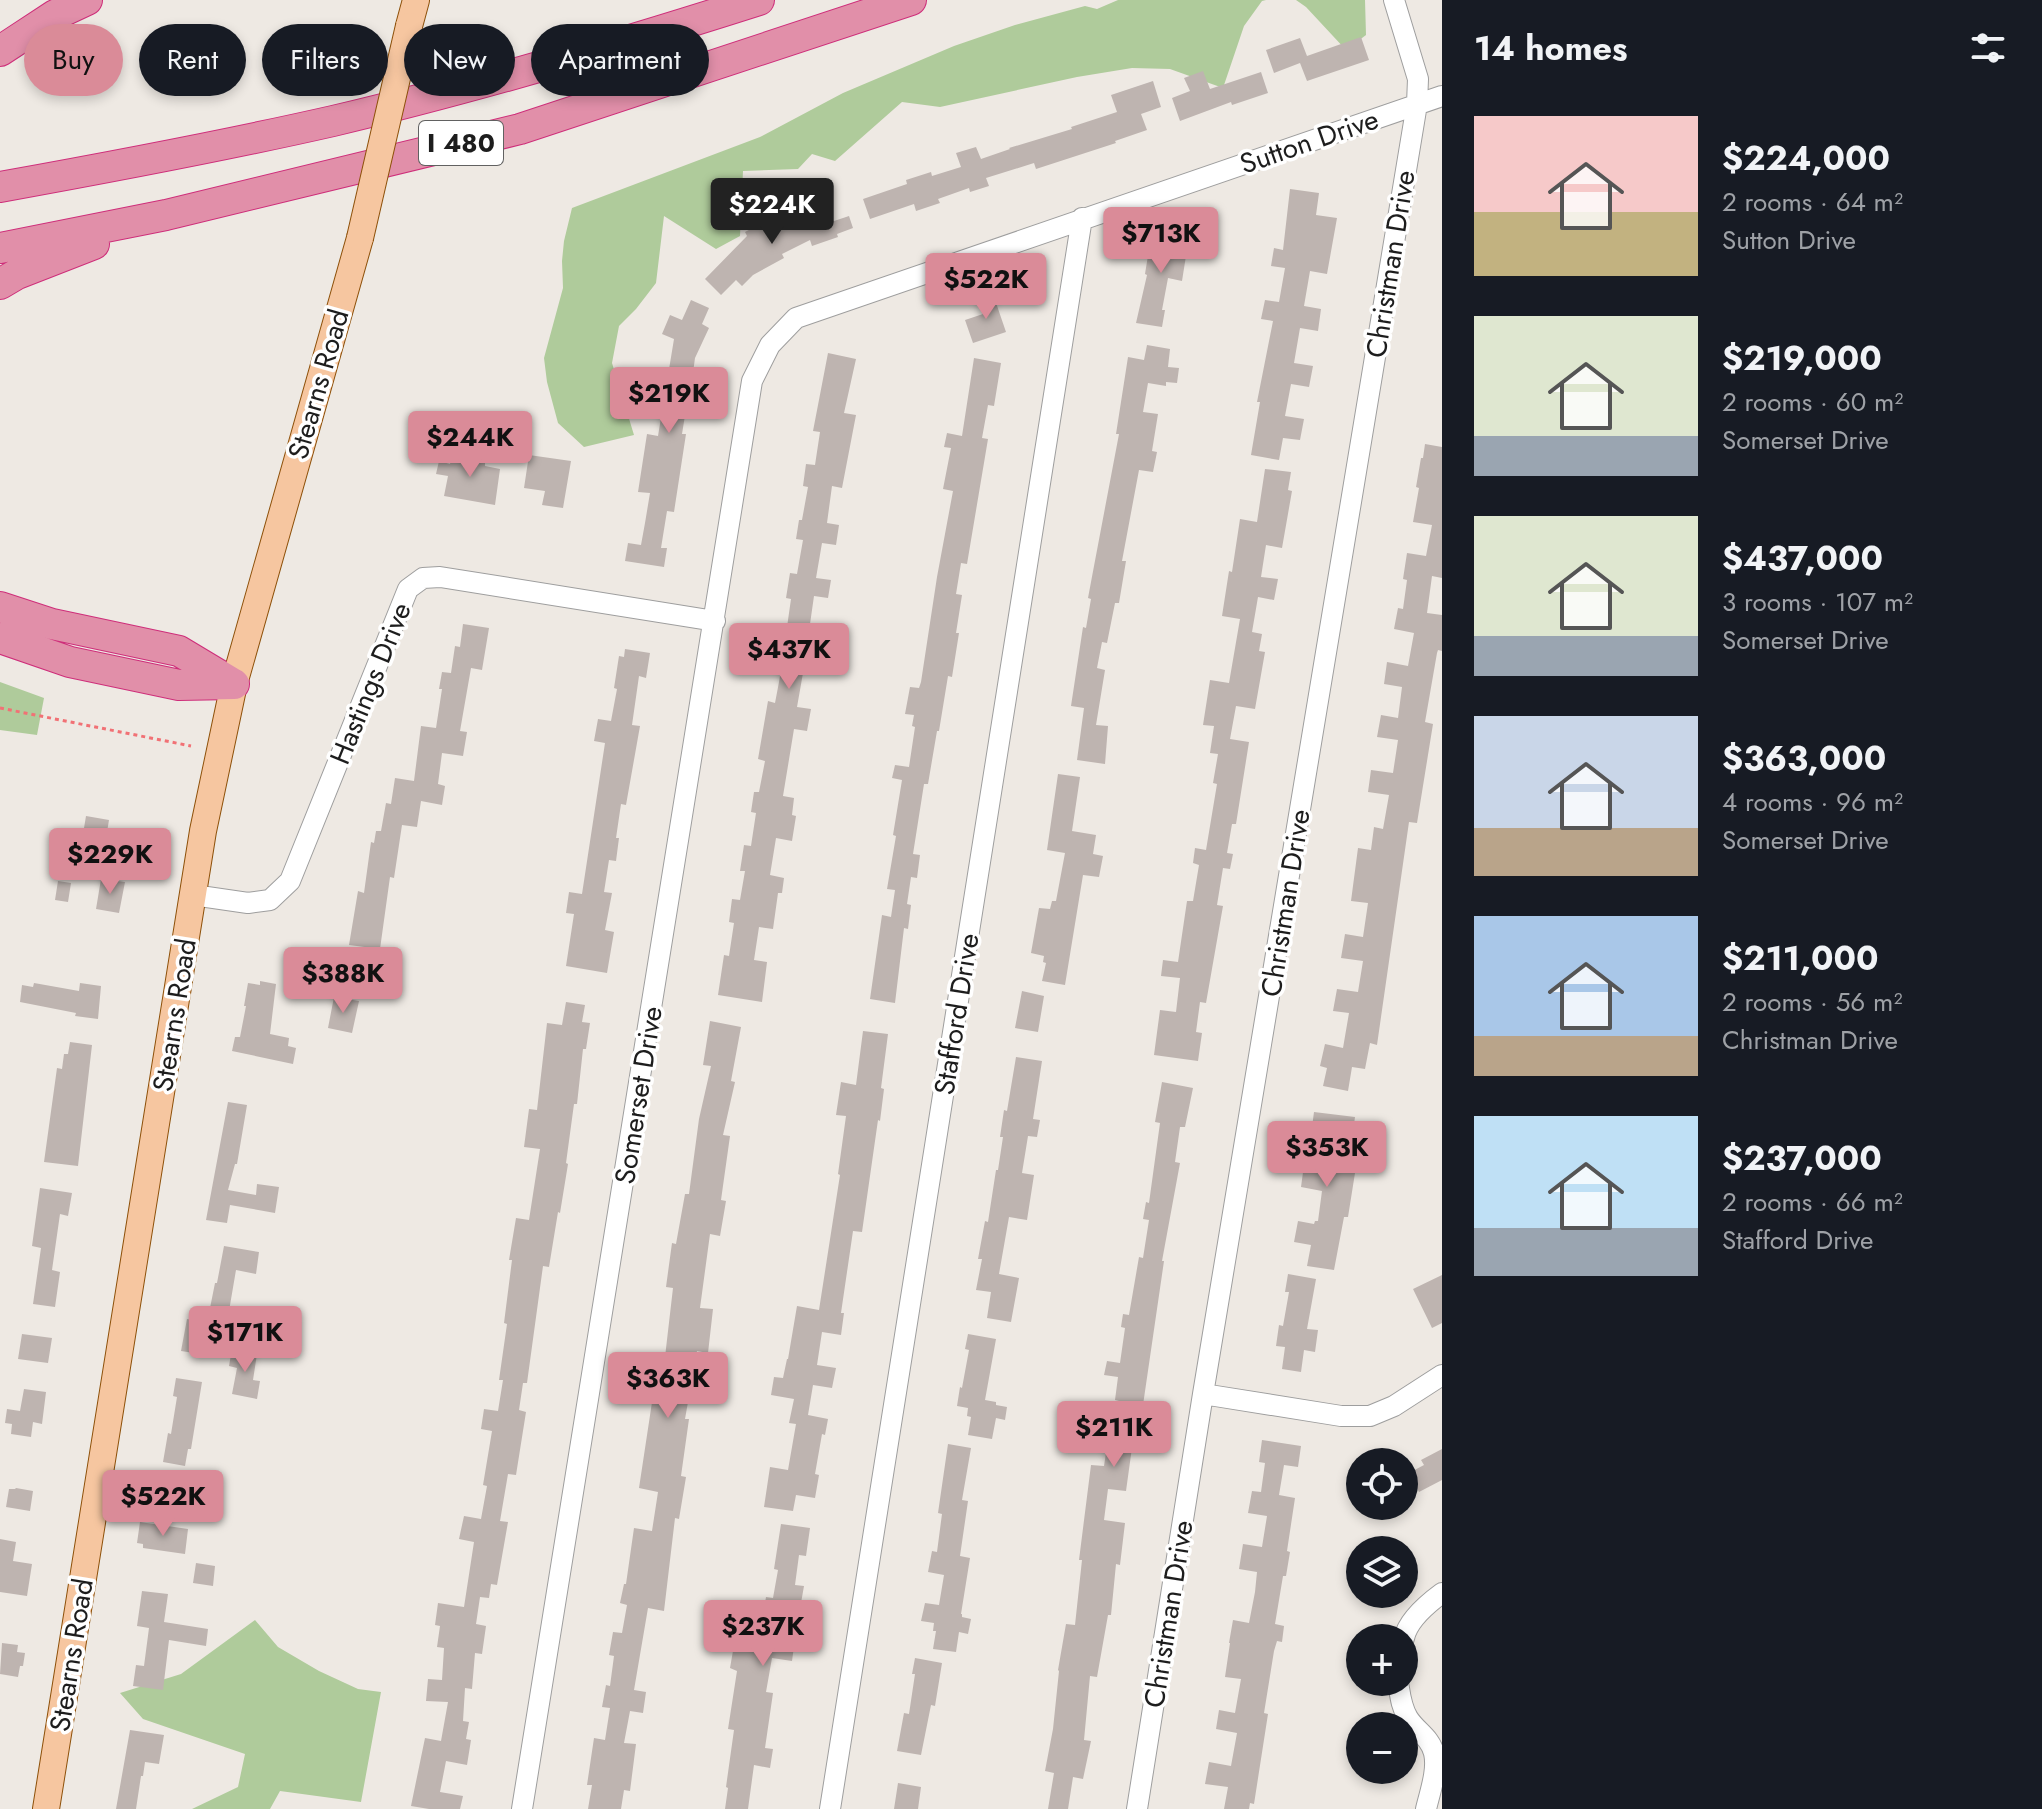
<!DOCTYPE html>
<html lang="en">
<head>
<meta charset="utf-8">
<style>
	:root { --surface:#171b24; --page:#242831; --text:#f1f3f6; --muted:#9ea1a6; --accent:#da8b98 }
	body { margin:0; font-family:Jost,sans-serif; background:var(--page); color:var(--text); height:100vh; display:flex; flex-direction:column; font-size:30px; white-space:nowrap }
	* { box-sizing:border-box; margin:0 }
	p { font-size:26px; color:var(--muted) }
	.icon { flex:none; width:44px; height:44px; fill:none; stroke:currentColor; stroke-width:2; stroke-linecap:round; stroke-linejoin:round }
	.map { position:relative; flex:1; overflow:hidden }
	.side { display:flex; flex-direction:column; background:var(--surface); width:600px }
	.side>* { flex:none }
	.banner { position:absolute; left:24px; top:24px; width:760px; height:72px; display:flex; gap:16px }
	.buttons { position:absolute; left:1346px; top:1448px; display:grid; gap:16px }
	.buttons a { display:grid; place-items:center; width:72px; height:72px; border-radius:50%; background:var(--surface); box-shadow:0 4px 12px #0003; font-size:40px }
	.price { position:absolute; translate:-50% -68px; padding:0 18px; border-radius:8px; background:var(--accent); color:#111; font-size:26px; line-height:52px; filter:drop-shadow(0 2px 4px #0008) }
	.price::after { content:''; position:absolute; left:50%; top:48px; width:24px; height:18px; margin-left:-12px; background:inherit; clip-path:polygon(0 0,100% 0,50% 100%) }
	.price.current { background:#222; color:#fff }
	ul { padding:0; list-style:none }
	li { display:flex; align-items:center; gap:24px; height:200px; padding:0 32px }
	li span { display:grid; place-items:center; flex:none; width:224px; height:160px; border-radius:0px; color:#555 }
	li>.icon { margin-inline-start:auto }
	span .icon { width:96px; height:96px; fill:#fffc; stroke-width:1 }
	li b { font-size:34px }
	h2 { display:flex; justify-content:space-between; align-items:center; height:96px; padding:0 32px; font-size:34px }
	.pill { padding:0 28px; border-radius:36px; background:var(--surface); box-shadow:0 4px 12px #0003; font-size:28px; line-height:72px }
	.pill.current { background:var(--accent); color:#111 }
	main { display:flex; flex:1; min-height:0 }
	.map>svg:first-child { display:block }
	.forest { fill:#afcb9b }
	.building { fill:#beb4b0 }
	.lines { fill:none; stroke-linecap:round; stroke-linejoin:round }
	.minor-casing { stroke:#9e9e9e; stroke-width:22 }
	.major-casing { stroke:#8d5009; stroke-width:28 }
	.highway-casing { stroke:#ce2e7a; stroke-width:32 }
	.path { stroke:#f17175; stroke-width:3; stroke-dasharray:4 4; stroke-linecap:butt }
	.minor { stroke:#fff; stroke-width:20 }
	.major { stroke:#f6c6a0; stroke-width:26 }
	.highway { stroke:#e18fa9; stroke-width:30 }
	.major-bridge-casing { stroke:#8d5009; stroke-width:28; stroke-linecap:butt }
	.major-bridge { stroke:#f6c6a0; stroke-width:26 }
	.labels { text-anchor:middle; stroke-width:7; stroke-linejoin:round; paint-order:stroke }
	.shield { fill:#fff; stroke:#616161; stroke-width:2 }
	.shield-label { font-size:26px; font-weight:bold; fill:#1d1d1d }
	.street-label { font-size:28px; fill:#1d1d1d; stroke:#fff }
</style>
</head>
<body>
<main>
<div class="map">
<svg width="1442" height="1809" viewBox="0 0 1442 1809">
	<rect width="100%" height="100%" fill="#eee9e3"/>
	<!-- forest -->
	<path class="forest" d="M1118,0H1266L1262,1L1244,26L1223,88L1170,69L1132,68L1077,77L940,107L902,102L835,161L812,154L798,169L743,171L740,236L716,249L664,216L656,283L636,309L619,326L612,363L634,435L584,447L558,423L547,382L544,358L563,288L562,261L564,241L572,208L760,137L843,93L954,46L1015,25L1085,6L1097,9Z
		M1296,0H1365L1366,35L1346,50L1306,7Z
		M0,682L44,698L37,735L0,730Z
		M255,1620L278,1647L319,1671L358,1689L381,1692L361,1802L280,1791L270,1809H192L238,1787L245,1754L143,1719L120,1693L181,1674Z"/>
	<!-- building -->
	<path class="building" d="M1361,37L1369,60L1307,81L1300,63L1274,73L1266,50L1300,38L1307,56Z
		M1203,71L1210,89L1261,72L1268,93L1232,105L1231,102L1180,121L1172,98L1190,91L1184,78Z
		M1153,81L1161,107L1141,114L1147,130L1115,141L1116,143L1036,169L1034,163L986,178L989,186L970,192L969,188L938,199L940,203L916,211L914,204L870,219L863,199L907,184L906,180L931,172L932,176L961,167L956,153L976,147L981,159L1010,149L1009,148L1072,129L1071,127L1117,112L1111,95Z
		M1290,189L1319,193L1316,215L1337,218L1327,274L1310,271L1304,306L1321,309L1318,331L1300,328L1294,363L1313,366L1309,387L1291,384L1285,416L1304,419L1300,440L1283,438L1279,460L1251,455L1260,402H1257L1273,321L1261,319L1265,300L1279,302L1285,268L1271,266L1274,248L1283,250Z
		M816,210L822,225L849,216L853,228L837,234L838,237L812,246L810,240L782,254L784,258L753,275L742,286L736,280L721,295L705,279L747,236L745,232L781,213L785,221Z
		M1152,231L1189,237L1182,281L1168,278L1162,310H1165L1162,327L1136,323L1147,275L1145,274Z
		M993,294L1006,332L973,343L965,320L983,314L978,299Z
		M691,300L709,308L702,324L709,328L695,358L692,380L697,381L693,404L687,403L682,434H686L674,512L667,511L661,548H667L664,567L625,561L628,543L641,545L645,523L650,493L638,492L647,434L658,436L674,339L662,334L670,315L682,320Z
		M1147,345L1170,349L1168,367L1179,368L1177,383L1166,382V386L1148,383L1143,412L1158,414L1152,451L1157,452L1153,472L1139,470L1122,561H1126L1119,603H1115L1107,643L1102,642L1097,668L1105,670L1096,725L1108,726L1105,764L1077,760L1084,708L1071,706L1083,627L1086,628L1091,599L1088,598L1094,566L1119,434H1116L1128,357L1144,360Z
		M828,353L856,359L844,413L856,415L842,488L832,486L827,523L839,525L836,545L822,543L816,578L831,580L828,598L814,596L809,631H812L805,673H803L797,707L811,709L807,731L794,729L783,796L794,798L792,815L796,816L792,841L776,838L770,875L784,878L782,893H778L773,929L759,927L754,960L767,962L762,1002L718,995L724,955L729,956L734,923L729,922L732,899L740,900L745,871H740L744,845L751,846L756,813L751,812L754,792H759L765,761L758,759L768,701L775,703L779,682L784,651L779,650L782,627H787L791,599L786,598L790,573L797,574L803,540L796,539L799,520H802L808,487L803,486L806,464L815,465L820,432L813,431Z
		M974,358L1001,363L994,406L988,405L982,438L988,439L967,564L961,563L956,594L962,595L956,633H959L952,677L948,676L939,731H937L928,784H924L913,854L920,855L917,878L911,877L907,904L911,905L908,929L904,928L895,1003L870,999L882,915L891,917L895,890L887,889L896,836L893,835L902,780L892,778L895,765L909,767L915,727L912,726L914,715L905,714L910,687L919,688L921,682L937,577L953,491L943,489L951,448L944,447L947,433L962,436Z
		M1425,444L1442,447V578L1432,576L1427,613L1442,615V651L1438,650L1437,653L1425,722L1433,724L1417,823L1409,822L1377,1045L1370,1043L1365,1069L1352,1067L1348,1091L1323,1086L1327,1068L1320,1066L1325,1044L1343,1048L1349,1013L1333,1011L1337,989L1358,992L1363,961L1341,958L1345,934L1363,937L1368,903L1351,901L1358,848L1371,850L1374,827L1383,829L1389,795L1368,792L1371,770L1393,773L1398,740L1377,737L1381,715L1398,718L1402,687L1384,684L1387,662L1408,666L1414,633L1394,629L1398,608L1403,609L1407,580L1403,579L1407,553L1426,556L1432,525L1413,522L1419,488L1416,487L1421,458H1423Z
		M462,450L477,453L476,461L485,463V466L500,469L495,505L444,496L448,476L436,474L439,461L450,464L451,460L461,461Z
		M529,455L571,461L563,508L542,505L545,491L524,488Z
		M1265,469L1291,472L1288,490L1292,491L1282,548L1266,545L1261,577L1278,579L1274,600L1258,597L1252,632L1262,634L1259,651L1265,652L1255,709L1236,706L1230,739L1249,742L1236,824H1232L1227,853L1233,854L1230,869L1223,868L1217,905L1223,906L1206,1003L1200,1002L1196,1032L1202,1033L1198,1061L1154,1055L1160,1010L1176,1012L1180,978L1161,976L1163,960L1178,962L1187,901H1193L1199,865L1193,863L1195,848L1206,850L1217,784L1213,783L1218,754L1210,753L1214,726L1203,725L1210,680L1229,683L1240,619L1222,616L1229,571L1232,572L1240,519L1257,522Z
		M463,624L489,628L482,670L471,668L460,731L467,732L463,756L442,753L438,784L445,786L442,805L421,801L417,827L402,825L394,878L390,877L380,949L349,945L358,891L364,893L371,842L374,843L376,831H381L386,803L391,804L395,778L414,781L421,726L436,728L442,689H439L442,672L451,673L455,646L460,647Z
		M625,649L650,653L646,678L639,676L632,725L640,726L626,805L621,804L616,838H619L616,861L609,860L604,892L612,893L605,930L614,932L607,973L566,966L574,914L566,913L569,892L582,894L605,743L594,741L598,719L611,721L617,689L614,688L619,656L624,657Z
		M1058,774L1080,777L1072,831L1096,835L1093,854L1103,856L1099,877L1083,875L1065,985L1042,981L1046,963L1043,962L1044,956L1031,953L1039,908L1050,909L1052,901H1056L1065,853L1047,850Z
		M86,816L109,820L104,850L81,846Z
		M101,879L125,882L119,913L96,909Z
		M58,881L71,883L68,902L55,900Z
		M260,981L276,984L270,1034L289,1038L288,1046L296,1048L293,1064L232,1051L235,1037H240L246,1006H244L248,983L260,985Z
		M34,983L79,991L80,983L101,986L98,1019L75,1016L76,1013L20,1002L22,985L33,987Z
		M1022,991L1044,996L1038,1032L1015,1028Z
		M334,997L359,1001L352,1033L328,1028Z
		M566,1002L585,1005L582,1022L590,1023L586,1049H583L577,1104H574L566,1163L568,1164L560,1213L558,1212L549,1267L543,1266L527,1383H523L519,1410L526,1412L516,1475L508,1474L500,1521L508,1522L497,1585L491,1584L489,1598L480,1597L476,1624L486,1626L482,1654L475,1653L472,1689L465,1688L463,1721L469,1722L466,1739L471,1740L467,1765L446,1761L440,1792L463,1796L460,1809H429L411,1806L425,1738L441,1741L448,1702L426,1701L428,1679L442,1680L444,1648L437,1647L440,1626L435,1625L438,1603L464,1607L474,1542L459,1539L464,1516L481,1519L487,1486L483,1485L492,1431L481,1429L484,1409L498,1411L503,1380H499L507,1324L504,1323L512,1260H509L516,1218L529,1220L540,1149L524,1147L529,1109L537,1110L547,1023L562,1025Z
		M710,1021L741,1027L731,1081L735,1082L723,1135L730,1136L721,1200L726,1201L720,1236L710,1234L700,1308L713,1309L708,1353L697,1351L685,1419H689L681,1476L686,1477L679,1519L675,1518L664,1611L648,1608L634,1690L646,1692L643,1713L630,1711L624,1743L636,1744L630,1791L624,1790L621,1809H588L592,1785H587L594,1738L605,1740L610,1708L602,1707L606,1685L610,1686L614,1656L609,1655L613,1632L622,1633L627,1605L620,1603L624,1584H626L634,1528L652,1531L658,1492L639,1488L659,1356L665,1357L673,1288L666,1287L672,1243L676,1244L685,1194H689L699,1119L711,1066L703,1065Z
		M863,1031L888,1034L881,1088L884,1089L880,1121L878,1120L862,1232L853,1231L841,1313H844L841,1335L822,1332L817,1365L836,1368L832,1388L813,1385L808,1415L828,1419L825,1435L822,1434L815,1474L819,1475L815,1498L796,1495L793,1511L764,1507L770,1467L788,1470L796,1424L789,1423L794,1399L771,1395L774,1377L783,1378L787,1359H788L797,1306L819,1310L840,1175L838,1174L846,1116L836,1115L841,1082L856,1085Z
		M70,1042L92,1045L78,1166L44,1162L57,1068L62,1069L64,1054H68Z
		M1016,1057L1042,1061L1033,1119L1040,1120L1037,1137L1028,1136L1022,1173L1034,1175L1027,1220L1009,1217L999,1274L1019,1278L1011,1322L987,1318L991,1292L976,1290L982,1259H978L985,1221L988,1222L996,1170H998L1003,1137H1000L1004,1110L1007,1111Z
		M1162,1082L1193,1088L1185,1127H1180L1175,1162L1180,1163L1162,1261H1164L1143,1405L1138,1404L1126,1491L1108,1489L1104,1520L1125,1523L1120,1565L1116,1564L1111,1615H1108L1097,1677L1090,1676L1084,1740L1091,1741L1083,1779L1073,1777L1068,1809H1048L1054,1773L1045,1771L1053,1729L1059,1671L1058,1670L1066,1624L1075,1625L1082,1560H1079L1091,1465L1104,1466L1110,1426L1119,1428L1123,1402L1115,1400L1118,1377L1104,1375L1107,1361L1120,1363L1125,1328L1121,1327L1123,1314L1129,1315L1139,1257L1143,1258L1149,1220L1143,1219L1146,1202L1149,1203L1160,1123L1155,1122Z
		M228,1102L247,1105L237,1164H235L228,1190L256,1195L257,1184L279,1187L275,1213L230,1205L227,1223L206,1220Z
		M1314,1112L1355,1117L1352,1139L1338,1138L1334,1170L1355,1173L1348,1217H1344L1334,1270L1307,1266L1311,1245L1294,1242L1298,1221L1314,1224L1315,1221H1318L1322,1191L1301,1187L1304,1165H1307Z
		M40,1188L72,1193L68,1216L60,1214L52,1270L60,1272L55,1307L33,1304L41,1248L32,1246Z
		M224,1246L259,1252L256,1274L236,1270L229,1311L210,1308L215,1283H217Z
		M1288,1274L1316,1279L1307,1329L1318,1330L1315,1352L1304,1350L1301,1372L1282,1369L1285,1347L1276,1346L1279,1325L1283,1326L1289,1292H1285Z
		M1442,1275V1323L1432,1328L1413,1289Z
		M187,1319L212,1323L207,1355L181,1351Z
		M22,1334L52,1338L48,1363L18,1359Z
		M968,1334L996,1339L985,1400L996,1402V1405L1007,1407L1005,1420L996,1418L992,1439L968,1435L971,1417L967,1416L968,1408L957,1406L960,1387L962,1388L969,1350L965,1349Z
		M232,1349L257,1354L253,1380L260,1381L257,1399L232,1394L237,1368L229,1366Z
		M176,1378L202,1382L191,1449H188L185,1466L163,1462L168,1433L171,1434L177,1397L173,1396Z
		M24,1389L46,1392L42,1424L33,1422L31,1437L11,1434L12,1424L5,1423L7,1409L20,1411Z
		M1262,1440L1301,1446L1298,1467L1284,1465L1279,1495L1295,1498L1287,1551L1290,1552L1286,1576H1283L1275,1624L1284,1626L1282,1642L1277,1641L1274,1651L1264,1713L1268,1714L1254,1804L1250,1803L1249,1809H1224L1228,1787L1205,1784L1209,1762L1231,1766L1237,1733L1216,1729L1219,1710L1235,1713L1241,1679L1225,1677L1230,1643H1229L1233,1620L1249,1623L1255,1592L1257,1572L1239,1569L1243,1544L1262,1547L1267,1516L1248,1513L1252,1491L1261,1492L1265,1463L1259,1462Z
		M948,1444L971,1448L962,1500L968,1501L960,1556L970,1558L961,1614H962V1617L971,1619L968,1634L959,1632L956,1652L933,1649L936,1631H933L934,1623L921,1621L925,1603L939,1605L944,1575L928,1572L932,1551L937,1552L942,1514L938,1513Z
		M1442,1449V1480L1419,1492L1409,1473L1424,1465L1421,1460Z
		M193,1476L214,1480L211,1498L190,1494Z
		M16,1488L33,1491L30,1511L6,1507L9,1489H15Z
		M140,1522L188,1529L185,1554L143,1548V1544L137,1543Z
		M781,1524L810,1528L806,1556L799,1555L795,1585L804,1586L801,1603H800L792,1661L772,1658L766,1692L773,1693L765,1748L773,1749L770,1768L754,1765L748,1809H725L728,1788L726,1787L734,1730L728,1729L737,1671L730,1668L737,1628L760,1632L766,1597L773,1598L778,1570L774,1569Z
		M0,1539L16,1542L13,1561L32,1564L27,1596L0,1592Z
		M196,1563L215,1566L213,1586L193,1583Z
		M142,1591L168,1594L164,1622L208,1629L206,1646L169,1640L163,1690L133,1686L136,1665L144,1666L149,1628L137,1626Z
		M2,1643L18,1645L17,1652L25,1653L23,1666H20L18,1677L0,1674Z
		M915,1658L942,1663L935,1706L931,1705L921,1755L897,1751L904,1713L909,1714L915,1674H912Z
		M130,1730L164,1735L159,1764L145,1762L143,1776H141L136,1809H116Z
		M898,1783L921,1787L918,1809H894Z"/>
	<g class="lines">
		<defs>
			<path id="minor" d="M193,895L248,903L270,900L290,881L408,589L423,578L440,577L715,621
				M1203,1394L1341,1416H1370L1394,1406L1442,1375
				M1404,1638C1408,1620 1427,1604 1442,1593
				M1398,1682C1400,1694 1401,1707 1408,1718C1416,1731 1430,1737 1434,1753C1438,1770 1430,1792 1426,1809
				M522,1809L752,381L770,345L796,318L1442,96
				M830,1809L1082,218
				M1137,1809L1203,1394L1417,104L1418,79L1394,0"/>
			<path id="major" d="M409,26L416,0
				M46,1809L203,831L234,684L360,238"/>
			<path id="highway" d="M0,51L55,15L87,0
				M0,187C111,167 223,146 333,121C477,87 618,45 759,0
				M0,248L166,215L520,129L911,0
				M0,284L17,274L94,244
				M0,607L52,624L179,651L234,684
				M0,638L70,662L179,685L234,684"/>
		</defs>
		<!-- minor casing -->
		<use href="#minor" class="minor-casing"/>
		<!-- major casing -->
		<use href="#major" class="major-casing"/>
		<!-- highway casing -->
		<use href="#highway" class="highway-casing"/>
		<!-- path -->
		<path class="path" d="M0,708L191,746"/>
		<!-- minor -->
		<use href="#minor" class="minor"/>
		<!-- major -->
		<use href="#major" class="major"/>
		<!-- highway -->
		<use href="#highway" class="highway"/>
		<defs>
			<path id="major-bridge" d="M360,238L409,26"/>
		</defs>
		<!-- major-bridge casing -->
		<use href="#major-bridge" class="major-bridge-casing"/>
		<!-- major-bridge -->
		<use href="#major-bridge" class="major-bridge"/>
	</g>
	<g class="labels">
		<!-- shield labels -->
		<rect class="shield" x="419" y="121" width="84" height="44" rx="6"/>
		<g class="shield-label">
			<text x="461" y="152">I 480</text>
		</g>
		<!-- street labels -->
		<g class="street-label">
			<text transform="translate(1309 141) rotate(-19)" y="10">Sutton Drive</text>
			<text transform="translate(1390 264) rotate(-81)" y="10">Christman Drive</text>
			<text transform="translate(318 384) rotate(-74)" y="10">Stearns Road</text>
			<text transform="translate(370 683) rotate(-68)" y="10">Hastings Drive</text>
			<text transform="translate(1285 903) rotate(-81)" y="10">Christman Drive</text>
			<text transform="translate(956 1014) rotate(-81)" y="10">Stafford Drive</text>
			<text transform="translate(174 1015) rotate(-81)" y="10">Stearns Road</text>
			<text transform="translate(638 1095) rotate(-81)" y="10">Somerset Drive</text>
			<text transform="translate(1168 1614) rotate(-81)" y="10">Christman Drive</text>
			<text transform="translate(71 1655) rotate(-81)" y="10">Stearns Road</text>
		</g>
	</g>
</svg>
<div class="buttons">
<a><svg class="icon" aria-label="locate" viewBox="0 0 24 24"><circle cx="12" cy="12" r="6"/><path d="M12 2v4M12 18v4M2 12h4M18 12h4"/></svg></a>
<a><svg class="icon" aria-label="layers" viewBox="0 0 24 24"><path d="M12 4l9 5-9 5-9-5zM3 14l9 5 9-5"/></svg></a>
<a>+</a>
<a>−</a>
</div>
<b class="price current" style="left:772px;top:246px">$224K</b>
<b class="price" style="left:1161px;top:275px">$713K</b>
<b class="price" style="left:986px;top:321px">$522K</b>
<b class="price" style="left:669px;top:435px">$219K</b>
<b class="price" style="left:470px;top:479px">$244K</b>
<b class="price" style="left:789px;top:691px">$437K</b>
<b class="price" style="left:110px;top:896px">$229K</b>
<b class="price" style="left:343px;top:1015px">$388K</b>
<b class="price" style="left:1327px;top:1189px">$353K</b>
<b class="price" style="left:245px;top:1374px">$171K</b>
<b class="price" style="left:668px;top:1420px">$363K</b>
<b class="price" style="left:1114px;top:1469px">$211K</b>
<b class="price" style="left:163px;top:1538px">$522K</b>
<b class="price" style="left:763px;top:1668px">$237K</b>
<div class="banner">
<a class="pill current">Buy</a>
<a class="pill">Rent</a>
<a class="pill">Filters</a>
<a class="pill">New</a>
<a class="pill">Apartment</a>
</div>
</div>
<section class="side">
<h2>14 homes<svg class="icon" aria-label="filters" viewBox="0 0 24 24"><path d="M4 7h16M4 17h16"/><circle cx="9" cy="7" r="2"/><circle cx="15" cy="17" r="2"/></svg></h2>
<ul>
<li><span style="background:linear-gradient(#f6c9c9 60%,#c2b280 0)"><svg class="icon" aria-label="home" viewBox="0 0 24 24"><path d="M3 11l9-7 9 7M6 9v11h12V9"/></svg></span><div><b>$224,000</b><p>2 rooms · 64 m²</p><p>Sutton Drive</p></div></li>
<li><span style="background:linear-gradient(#dfe7d0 75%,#9aa5b1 0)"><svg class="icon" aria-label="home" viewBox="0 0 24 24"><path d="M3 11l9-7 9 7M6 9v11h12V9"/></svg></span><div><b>$219,000</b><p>2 rooms · 60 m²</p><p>Somerset Drive</p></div></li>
<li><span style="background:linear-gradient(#dfe7d0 75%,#9aa5b1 0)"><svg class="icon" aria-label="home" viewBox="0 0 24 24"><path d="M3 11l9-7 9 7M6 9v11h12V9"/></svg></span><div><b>$437,000</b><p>3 rooms · 107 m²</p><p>Somerset Drive</p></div></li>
<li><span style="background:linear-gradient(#c9d6e8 70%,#b9a48a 0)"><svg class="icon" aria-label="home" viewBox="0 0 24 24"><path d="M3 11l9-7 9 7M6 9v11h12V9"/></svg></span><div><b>$363,000</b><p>4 rooms · 96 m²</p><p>Somerset Drive</p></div></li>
<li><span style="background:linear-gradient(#a9c7e8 75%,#b9a48a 0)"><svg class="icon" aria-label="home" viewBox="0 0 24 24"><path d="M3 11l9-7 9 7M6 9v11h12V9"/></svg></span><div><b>$211,000</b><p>2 rooms · 56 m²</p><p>Christman Drive</p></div></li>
<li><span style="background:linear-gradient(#bfe0f5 70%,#9aa5b1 0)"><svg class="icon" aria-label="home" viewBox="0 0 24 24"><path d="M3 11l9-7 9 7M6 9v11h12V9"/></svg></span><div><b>$237,000</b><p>2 rooms · 66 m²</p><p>Stafford Drive</p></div></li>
</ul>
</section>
</main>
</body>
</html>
